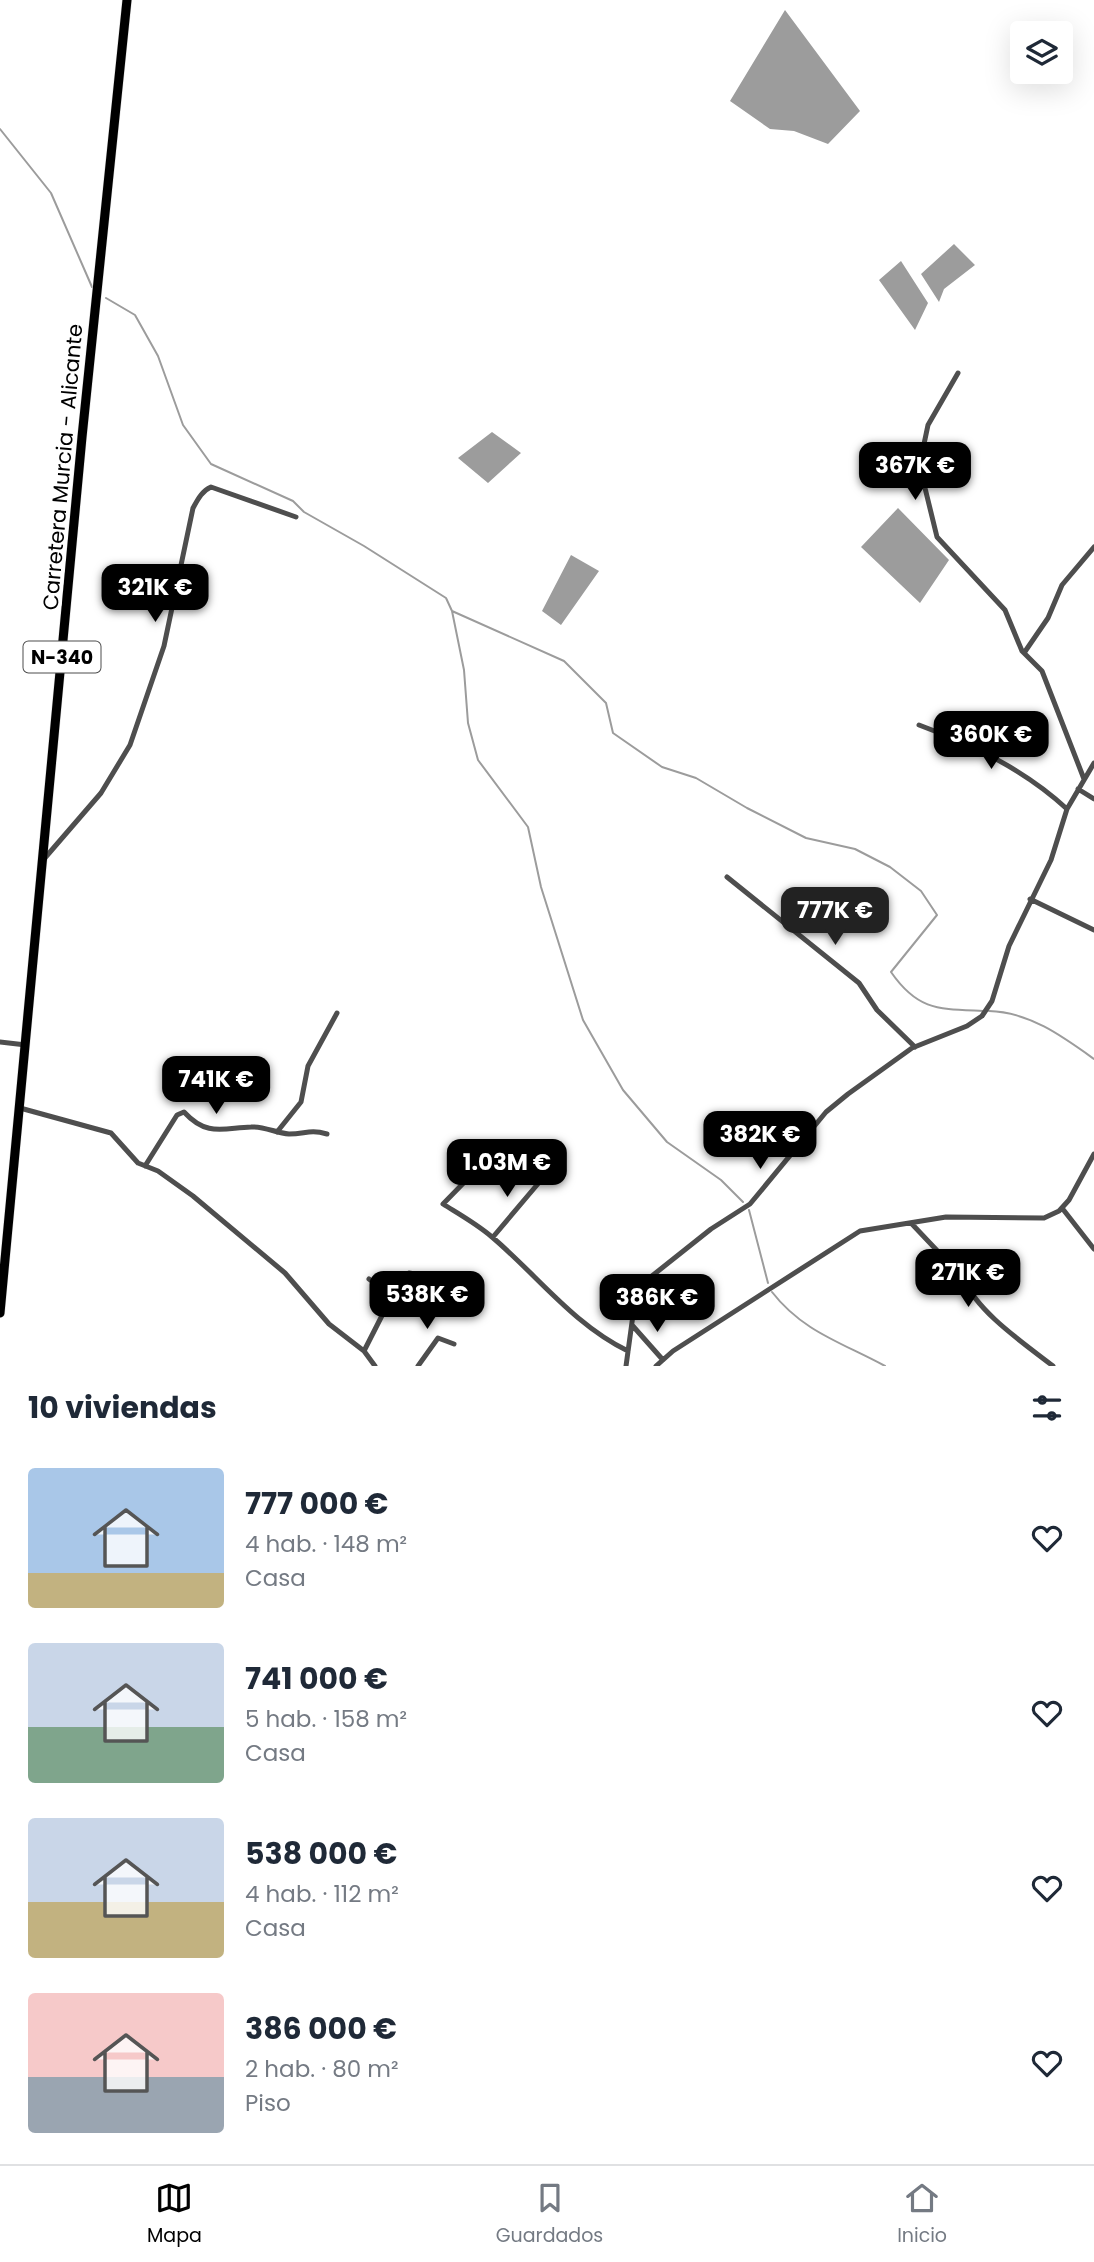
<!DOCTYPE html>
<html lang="es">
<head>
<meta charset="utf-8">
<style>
	:root { --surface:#fff; --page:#f6f6f7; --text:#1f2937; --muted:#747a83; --line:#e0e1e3; --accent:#000 }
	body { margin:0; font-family:Poppins,sans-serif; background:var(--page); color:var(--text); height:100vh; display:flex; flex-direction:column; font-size:26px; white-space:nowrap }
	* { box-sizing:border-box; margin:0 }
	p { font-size:23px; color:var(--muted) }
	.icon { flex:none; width:38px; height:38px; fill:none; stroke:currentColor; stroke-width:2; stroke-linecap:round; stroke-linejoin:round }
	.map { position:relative; height:1366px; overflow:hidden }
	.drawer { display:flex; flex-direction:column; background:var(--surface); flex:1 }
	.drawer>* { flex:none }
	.tools { position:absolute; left:1010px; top:21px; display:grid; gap:14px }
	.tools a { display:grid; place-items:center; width:63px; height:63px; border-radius:7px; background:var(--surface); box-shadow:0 7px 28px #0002; font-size:35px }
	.price { position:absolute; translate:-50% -60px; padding:0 16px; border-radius:14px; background:var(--accent); color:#fff; font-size:23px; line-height:46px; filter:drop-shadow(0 2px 4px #0008) }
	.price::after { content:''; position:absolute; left:50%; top:42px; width:21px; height:16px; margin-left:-10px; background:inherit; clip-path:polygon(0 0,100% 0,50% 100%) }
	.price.current { background:#222; color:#fff }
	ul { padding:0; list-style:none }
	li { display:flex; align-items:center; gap:21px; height:175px; padding:0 28px }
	li span { display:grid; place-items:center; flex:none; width:196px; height:140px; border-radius:7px; color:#555 }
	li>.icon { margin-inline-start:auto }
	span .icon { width:84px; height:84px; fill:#fffc; stroke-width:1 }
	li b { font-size:30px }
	h2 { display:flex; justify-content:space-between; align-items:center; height:84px; padding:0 28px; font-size:30px }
	.tab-bar { display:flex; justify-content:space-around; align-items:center; height:98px; border-top:2px solid var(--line); background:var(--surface); font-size:19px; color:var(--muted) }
	.tab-bar a { display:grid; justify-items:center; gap:4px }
	.tab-bar .current { color:var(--accent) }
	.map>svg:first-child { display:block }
	.water { fill:#9c9c9c }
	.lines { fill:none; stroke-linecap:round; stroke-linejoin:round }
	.stream { stroke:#9c9c9c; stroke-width:2 }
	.highway-casing { stroke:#dbdbdb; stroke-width:10 }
	.street { stroke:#4e4e4e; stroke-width:5 }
	.highway { stroke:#000; stroke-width:9 }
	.labels { text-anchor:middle; stroke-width:7; stroke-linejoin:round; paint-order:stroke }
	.shield { fill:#fff; stroke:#4c4c4c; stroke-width:2 }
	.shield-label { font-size:19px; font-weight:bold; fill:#000 }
	.street-label { font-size:21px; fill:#000; stroke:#fff }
</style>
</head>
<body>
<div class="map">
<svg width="1094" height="1366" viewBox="0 0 1094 1366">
	<rect width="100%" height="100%" fill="#fff"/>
	<!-- water -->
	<path class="water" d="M785,10L860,111L828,144L794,131L770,129L730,101Z
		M954,244L975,265L944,289L939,302L921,274Z
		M901,261L928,303L915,330L879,280Z
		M492,432L521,453L488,483L458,458Z
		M898,508L949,560L920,603L861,547Z
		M571,555L599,571L561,625L542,611Z"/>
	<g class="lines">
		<!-- stream -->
		<path class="stream" d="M0,129L51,193L92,287
			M106,298L135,315L158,356L183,425L211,464L293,501L304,512L364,546L446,598L452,611L464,670L468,723L478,760L528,827L541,887L583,1020L623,1090L667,1142L721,1180L743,1202
			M452,611L564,661L606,703L613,733L662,767L696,778L747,808L806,838L855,849L890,867L921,891L937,915L891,972C918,1011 939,1009 983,1011
			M989,1011C1029,1012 1062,1036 1094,1059
			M749,1210L768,1283
			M772,1292C803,1332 843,1343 885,1366"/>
		<defs>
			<path id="highway" d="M0,1313L82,437L127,0"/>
		</defs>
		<!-- highway casing -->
		<use href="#highway" class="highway-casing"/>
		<!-- street -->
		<path class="street" d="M958,373L928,425L924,444L913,472L925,488L937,537L1005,610L1022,651L1042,671L1084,779
			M1024,653L1048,618L1062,585L1094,547
			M919,725C973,745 1025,770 1067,809
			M1078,789L1094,799
			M44,859L101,793L130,745L164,646L193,508C198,499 202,491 211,487L296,517
			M727,877L859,983L877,1010L915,1047
			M1030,899L1094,930
			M0,1042L26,1045
			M20,1108L111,1133L138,1163L158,1171L193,1196L285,1273L329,1324L364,1351L375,1366
			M277,1132L301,1102L308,1066L337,1013
			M484,1162L443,1204C459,1214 477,1224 492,1237C538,1276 573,1324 628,1351
			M145,1166L177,1115L184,1112C207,1137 223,1128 251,1127C264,1126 276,1133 289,1134C306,1134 309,1129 327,1134
			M1062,1208L1094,1249
			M911,1223L964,1279C977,1312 1025,1344 1053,1366
			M493,1237L542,1179
			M369,1279L392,1296
			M632,1325L663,1360
			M364,1351L395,1290L409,1273L440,1278
			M418,1366L438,1338L454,1344
			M626,1366L633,1315L631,1298L633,1291L711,1229L750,1204L826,1112L848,1094L912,1048L967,1026L982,1016L992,1001L1009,946L1051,860L1067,809L1094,763
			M656,1366L673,1351L860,1231L946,1217L1044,1218L1059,1211L1069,1200L1094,1154"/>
		<!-- highway -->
		<use href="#highway" class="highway"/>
	</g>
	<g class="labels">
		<!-- shield labels -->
		<rect class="shield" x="23.5" y="641.5" width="77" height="31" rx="5"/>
		<g class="shield-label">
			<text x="62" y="664">N-340</text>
		</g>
		<!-- street labels -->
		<g class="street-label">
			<text transform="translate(63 467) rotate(-85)" y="7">Carretera Murcia - Alicante</text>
		</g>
	</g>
</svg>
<div class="tools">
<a><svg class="icon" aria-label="layers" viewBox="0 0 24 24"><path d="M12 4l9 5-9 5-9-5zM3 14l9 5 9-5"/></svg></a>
</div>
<b class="price" style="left:915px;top:502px">367K €</b>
<b class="price" style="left:155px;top:624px">321K €</b>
<b class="price" style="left:991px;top:771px">360K €</b>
<b class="price current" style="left:835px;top:947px">777K €</b>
<b class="price" style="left:216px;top:1116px">741K €</b>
<b class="price" style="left:760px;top:1171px">382K €</b>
<b class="price" style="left:507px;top:1199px">1.03M €</b>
<b class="price" style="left:968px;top:1309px">271K €</b>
<b class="price" style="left:427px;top:1331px">538K €</b>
<b class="price" style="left:657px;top:1334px">386K €</b>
</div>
<section class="drawer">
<h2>10 viviendas<svg class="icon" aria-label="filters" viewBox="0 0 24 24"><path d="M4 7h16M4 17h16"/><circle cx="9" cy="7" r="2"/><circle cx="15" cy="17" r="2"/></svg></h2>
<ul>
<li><span style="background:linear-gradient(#a9c7e8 75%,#c2b280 0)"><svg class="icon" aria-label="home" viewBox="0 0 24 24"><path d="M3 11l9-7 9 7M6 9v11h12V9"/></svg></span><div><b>777 000 €</b><p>4 hab. · 148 m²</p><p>Casa</p></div><svg class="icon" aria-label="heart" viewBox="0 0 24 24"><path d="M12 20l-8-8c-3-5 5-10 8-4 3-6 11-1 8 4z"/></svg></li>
<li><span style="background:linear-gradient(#c9d6e8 60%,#7fa58c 0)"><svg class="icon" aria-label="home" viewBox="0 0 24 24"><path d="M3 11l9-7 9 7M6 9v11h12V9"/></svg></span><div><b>741 000 €</b><p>5 hab. · 158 m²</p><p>Casa</p></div><svg class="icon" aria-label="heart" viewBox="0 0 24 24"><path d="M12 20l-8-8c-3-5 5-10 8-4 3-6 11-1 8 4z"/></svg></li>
<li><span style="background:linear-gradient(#c9d6e8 60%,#c2b280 0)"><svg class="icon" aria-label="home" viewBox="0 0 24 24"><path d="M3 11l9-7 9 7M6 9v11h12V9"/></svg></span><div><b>538 000 €</b><p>4 hab. · 112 m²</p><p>Casa</p></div><svg class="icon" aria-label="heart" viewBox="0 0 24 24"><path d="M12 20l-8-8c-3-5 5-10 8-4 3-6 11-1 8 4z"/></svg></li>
<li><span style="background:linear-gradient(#f6c9c9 60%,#9aa5b1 0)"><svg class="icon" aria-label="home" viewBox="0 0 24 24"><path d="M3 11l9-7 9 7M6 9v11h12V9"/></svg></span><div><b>386 000 €</b><p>2 hab. · 80 m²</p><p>Piso</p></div><svg class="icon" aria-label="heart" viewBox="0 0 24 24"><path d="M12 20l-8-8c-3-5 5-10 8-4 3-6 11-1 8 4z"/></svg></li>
</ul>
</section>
<nav class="tab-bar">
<a class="current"><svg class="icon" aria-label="map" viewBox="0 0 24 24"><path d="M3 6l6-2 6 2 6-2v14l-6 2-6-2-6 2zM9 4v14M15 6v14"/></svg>Mapa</a>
<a><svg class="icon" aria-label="saved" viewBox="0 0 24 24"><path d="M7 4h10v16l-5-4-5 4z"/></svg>Guardados</a>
<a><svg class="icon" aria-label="home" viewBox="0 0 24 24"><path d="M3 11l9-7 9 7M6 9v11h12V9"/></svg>Inicio</a>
</nav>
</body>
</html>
